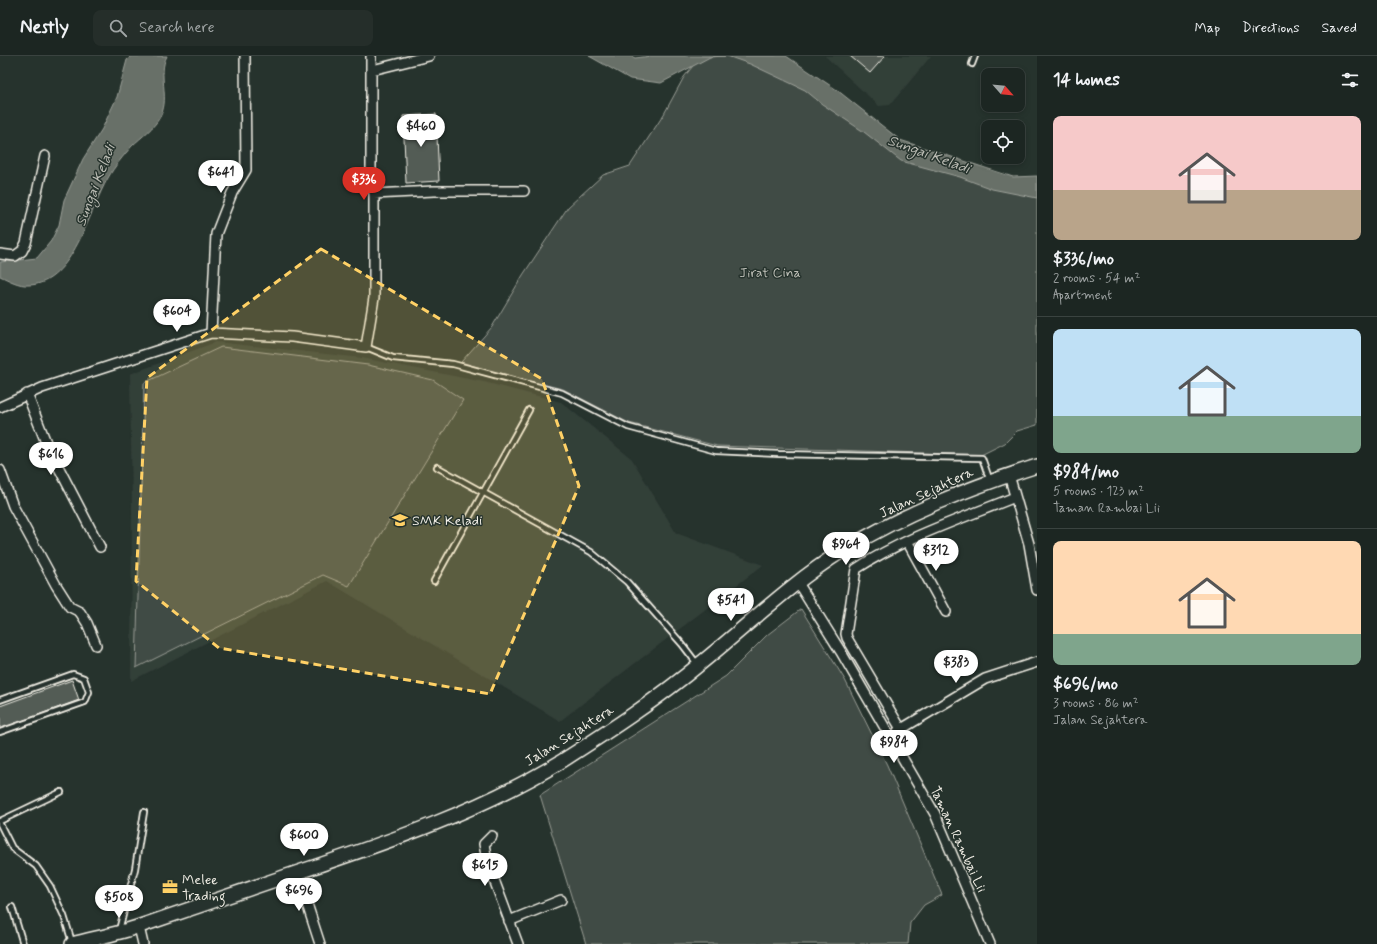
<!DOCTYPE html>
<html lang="en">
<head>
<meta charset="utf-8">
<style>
	:root { --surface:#1c2622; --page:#252e2a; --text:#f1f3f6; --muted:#a0a5a5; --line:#3a4340; --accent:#d93025 }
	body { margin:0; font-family:Mynerve,sans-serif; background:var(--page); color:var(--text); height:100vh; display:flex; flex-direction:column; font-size:15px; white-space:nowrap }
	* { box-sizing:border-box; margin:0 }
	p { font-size:13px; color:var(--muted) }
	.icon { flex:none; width:22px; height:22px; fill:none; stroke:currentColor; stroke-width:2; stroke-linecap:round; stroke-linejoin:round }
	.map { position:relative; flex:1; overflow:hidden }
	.drawer { display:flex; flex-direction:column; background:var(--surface); width:340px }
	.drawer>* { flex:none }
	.needle { width:26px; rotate:117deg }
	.controls { position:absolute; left:981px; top:12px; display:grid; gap:8px }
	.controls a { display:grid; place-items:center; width:44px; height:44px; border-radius:8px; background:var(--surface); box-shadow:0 2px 6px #0003,0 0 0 1px var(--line); font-size:20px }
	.price { position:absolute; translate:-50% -34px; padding:0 9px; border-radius:14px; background:#fff; color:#222; font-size:13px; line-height:26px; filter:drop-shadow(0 1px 2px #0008) }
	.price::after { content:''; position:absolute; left:50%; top:24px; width:12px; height:9px; margin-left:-6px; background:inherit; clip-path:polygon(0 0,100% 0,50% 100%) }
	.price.active { background:var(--accent); color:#fff }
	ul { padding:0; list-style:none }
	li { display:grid; align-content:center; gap:8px; height:212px; padding:0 16px }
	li+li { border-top:1px solid var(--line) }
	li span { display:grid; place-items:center; height:124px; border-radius:8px; color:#555 }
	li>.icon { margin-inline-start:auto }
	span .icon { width:72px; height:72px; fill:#fffc; stroke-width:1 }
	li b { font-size:17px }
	h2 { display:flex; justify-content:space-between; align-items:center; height:48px; padding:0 16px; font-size:17px }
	header { display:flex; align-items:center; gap:24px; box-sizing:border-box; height:56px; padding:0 20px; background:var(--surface); border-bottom:1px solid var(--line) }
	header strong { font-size:19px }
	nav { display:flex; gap:22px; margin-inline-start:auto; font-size:14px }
	.search { width:280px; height:36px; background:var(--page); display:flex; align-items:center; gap:10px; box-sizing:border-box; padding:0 14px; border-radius:8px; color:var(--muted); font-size:15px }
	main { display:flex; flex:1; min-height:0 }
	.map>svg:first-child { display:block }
	.built { fill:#333f39 }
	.green { fill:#414b45; stroke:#9a9e96 }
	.water { fill:#676f68; stroke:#9fa39b }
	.building { fill:#525c55; stroke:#f4f1e8 }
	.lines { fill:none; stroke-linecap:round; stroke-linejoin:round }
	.lane-casing { stroke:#f4f1e8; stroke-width:8 }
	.street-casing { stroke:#f4f1e8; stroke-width:12 }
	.secondary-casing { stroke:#f4f1e8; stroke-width:16 }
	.lane { stroke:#26332d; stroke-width:4.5 }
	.street { stroke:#26332d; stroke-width:9 }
	.secondary { stroke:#26332d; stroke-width:13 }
	.marked { fill:#ffd166; fill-opacity:0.2; stroke:#ffd166; stroke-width:3; stroke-dasharray:8 5; stroke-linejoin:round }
	.labels { text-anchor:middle; stroke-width:3; stroke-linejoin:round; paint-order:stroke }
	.park-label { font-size:14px; fill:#bebfb7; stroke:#26332d }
	.street-label { font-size:14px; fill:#f4f1e8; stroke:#26332d }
	.poi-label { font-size:14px; fill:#f4f1e8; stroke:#26332d; text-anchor:start }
	.water-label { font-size:15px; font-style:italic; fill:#bcbdb5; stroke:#26332d }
</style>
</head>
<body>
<header>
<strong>Nestly</strong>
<div class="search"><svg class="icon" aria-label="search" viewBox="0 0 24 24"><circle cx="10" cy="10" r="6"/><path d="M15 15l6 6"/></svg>Search here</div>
<nav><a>Map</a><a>Directions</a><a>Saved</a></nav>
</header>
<main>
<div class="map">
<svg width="1037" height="888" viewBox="0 0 1037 888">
	<rect width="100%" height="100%" fill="#26332d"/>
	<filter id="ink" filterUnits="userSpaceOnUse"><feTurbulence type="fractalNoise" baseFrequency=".025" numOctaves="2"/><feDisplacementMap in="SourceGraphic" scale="8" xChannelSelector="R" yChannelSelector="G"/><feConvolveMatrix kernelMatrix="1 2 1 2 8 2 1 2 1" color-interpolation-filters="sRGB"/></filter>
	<g filter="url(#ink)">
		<!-- built -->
		<path class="built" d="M825,0H931L890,49L879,50Z
			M216,286L362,302L484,326L561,346L632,403L676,477L763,509L560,665L327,525L131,625L132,451L130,318Z"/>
		<!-- green -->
		<path class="green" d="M701,0H776L907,93L1037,128V369L1017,375L1005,387L981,399L717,390L629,367L563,333L511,321L461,306L492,271L523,219L568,151L603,119L630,110L664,58L684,21Z
			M221,291L368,309L433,324L463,344L349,530L323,519L136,612L144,327Z
			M801,553L845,624L887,709L942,839L924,849L910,867L908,888H586L540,739L726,620L767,579Z"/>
		<!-- water -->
		<path class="water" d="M131,0H167C157,19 170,40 161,59C155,72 141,81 132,90C124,99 114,111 108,122C89,154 73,228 29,229C19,230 9,224 0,220V206L37,202L51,185L59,169L64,144L83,103L102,73L117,41L127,4Z
			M589,0H631L635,2L651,0H725L710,1L661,27L630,23Z
			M727,0H786L837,34L900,84L1013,121L1037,120V142L992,133L960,121L901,105L864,76L822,48L805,34L750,8Z"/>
		<!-- building -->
		<path class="building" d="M850,0H885L870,17Z
			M436,58L439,125L406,127L403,60Z
			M72,624L79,644L0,673V650Z"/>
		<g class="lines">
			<defs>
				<path id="lane" d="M972,8L975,0
					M366,291L393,302L453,308L562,337L628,371L716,395L779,398L982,402L990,425
					M437,411L591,496L627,526L682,588L698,609
					M434,525L529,354
					M0,644L73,618L84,622L89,636L85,646L0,676
					M0,765L61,736
					M0,768L12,792L36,810L50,830L64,860L72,886
					M12,851L23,888
					M119,874L135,813L144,756"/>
				<path id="street" d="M372,14L429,0
					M374,138L434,135H524
					M0,198L15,200L22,195L26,187L45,100
					M211,277L216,178L232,137L246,114L245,0
					M27,338L47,389L100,491
					M0,351L42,332L211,277L292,281L366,291L374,242V138L371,114V0
					M0,414L13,450L56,529L70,551L80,556L87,567L96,589
					M1009,419L1029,488L1037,534
					M907,485L946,556
					M798,527L841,596L935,758L990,888
					M901,673L847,582L846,578L856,513C905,481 961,463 1015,441
					M898,675L985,623L1037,606
					M492,780L484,788L487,805L518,888
					M297,817L320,888
					M509,865L561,844
					M139,871L143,888"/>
				<path id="secondary" d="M72,888C94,882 118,878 140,870C185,855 230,839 275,824C373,791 474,759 562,705C609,675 658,643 701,607C747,570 791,527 842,495C905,457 968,432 1037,410"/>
			</defs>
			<!-- lane casing -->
			<use href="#lane" class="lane-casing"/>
			<!-- street casing -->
			<use href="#street" class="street-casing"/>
			<!-- secondary casing -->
			<use href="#secondary" class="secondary-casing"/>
			<!-- lane -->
			<use href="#lane" class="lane"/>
			<!-- street -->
			<use href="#street" class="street"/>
			<!-- secondary -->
			<use href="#secondary" class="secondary"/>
		</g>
	</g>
	<!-- marked area -->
	<path class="marked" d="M321,193L542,323L579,430L490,638L219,592L136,525L147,322Z"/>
	<!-- icons -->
	<defs>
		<symbol id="school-bare" viewBox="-9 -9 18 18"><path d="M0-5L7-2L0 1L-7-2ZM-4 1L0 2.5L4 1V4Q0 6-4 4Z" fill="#ffd166" stroke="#26332d" stroke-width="2.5" paint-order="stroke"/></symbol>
		<symbol id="office-bare" viewBox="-9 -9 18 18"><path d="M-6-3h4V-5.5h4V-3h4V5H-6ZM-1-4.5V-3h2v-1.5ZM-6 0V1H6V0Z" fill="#ffd166" stroke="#26332d" stroke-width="2.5" paint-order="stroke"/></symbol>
	</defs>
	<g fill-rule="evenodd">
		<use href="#school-bare" x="389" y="453" width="22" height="22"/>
		<use href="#office-bare" x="159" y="820" width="22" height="22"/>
	</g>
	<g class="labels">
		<!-- park labels -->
		<g class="park-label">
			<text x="770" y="221">Jirat Cina</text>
		</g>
		<!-- street labels -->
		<g class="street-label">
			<text transform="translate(926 436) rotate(-25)" y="5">Jalan Sejahtera</text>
			<text transform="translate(569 679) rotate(-32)" y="5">Jalan Sejahtera</text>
			<text transform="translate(959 783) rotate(65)" y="5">Taman Rambai Lii</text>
		</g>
		<!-- poi labels -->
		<g class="poi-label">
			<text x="412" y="469">SMK Keladi</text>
			<text x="182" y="828">Melee<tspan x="182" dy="16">Trading</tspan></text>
		</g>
		<!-- water labels -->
		<g class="water-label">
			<text transform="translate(929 98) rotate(20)" y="5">Sungai Keladi</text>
			<text transform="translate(95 129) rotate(-69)" y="5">Sungai Keladi</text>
		</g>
	</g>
</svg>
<div class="controls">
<a><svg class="needle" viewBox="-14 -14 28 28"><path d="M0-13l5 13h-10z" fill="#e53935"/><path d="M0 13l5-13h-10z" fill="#a0a5a5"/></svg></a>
<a><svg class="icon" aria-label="locate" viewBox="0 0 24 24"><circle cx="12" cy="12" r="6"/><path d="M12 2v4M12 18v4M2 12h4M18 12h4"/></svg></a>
</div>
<b class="price" style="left:421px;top:92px">$460</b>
<b class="price" style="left:221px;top:138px">$641</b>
<b class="price active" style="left:364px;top:145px">$336</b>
<b class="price" style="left:177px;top:277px">$604</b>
<b class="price" style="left:51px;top:420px">$616</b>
<b class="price" style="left:846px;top:510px">$964</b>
<b class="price" style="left:936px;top:516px">$312</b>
<b class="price" style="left:731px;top:566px">$541</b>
<b class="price" style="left:956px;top:628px">$383</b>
<b class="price" style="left:894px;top:708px">$984</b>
<b class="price" style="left:304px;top:801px">$600</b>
<b class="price" style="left:485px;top:831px">$615</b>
<b class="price" style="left:299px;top:856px">$696</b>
<b class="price" style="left:119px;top:863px">$508</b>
</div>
<section class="drawer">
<h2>14 homes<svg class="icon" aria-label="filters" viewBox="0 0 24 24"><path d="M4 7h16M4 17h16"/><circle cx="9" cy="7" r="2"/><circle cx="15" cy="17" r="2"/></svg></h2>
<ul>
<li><span style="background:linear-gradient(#f6c9c9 60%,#b9a48a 0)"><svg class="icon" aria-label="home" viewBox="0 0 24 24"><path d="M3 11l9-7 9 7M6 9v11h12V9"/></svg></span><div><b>$336/mo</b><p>2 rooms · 54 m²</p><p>Apartment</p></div></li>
<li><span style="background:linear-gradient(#bfe0f5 70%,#7fa58c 0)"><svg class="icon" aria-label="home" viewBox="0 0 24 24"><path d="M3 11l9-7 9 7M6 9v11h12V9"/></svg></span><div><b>$984/mo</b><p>5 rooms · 123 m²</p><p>Taman Rambai Lii</p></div></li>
<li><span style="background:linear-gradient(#ffd9b3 75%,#7fa58c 0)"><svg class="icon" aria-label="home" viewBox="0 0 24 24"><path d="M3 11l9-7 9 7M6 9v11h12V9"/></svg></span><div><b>$696/mo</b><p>3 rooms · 86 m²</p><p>Jalan Sejahtera</p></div></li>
</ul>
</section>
</main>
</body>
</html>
